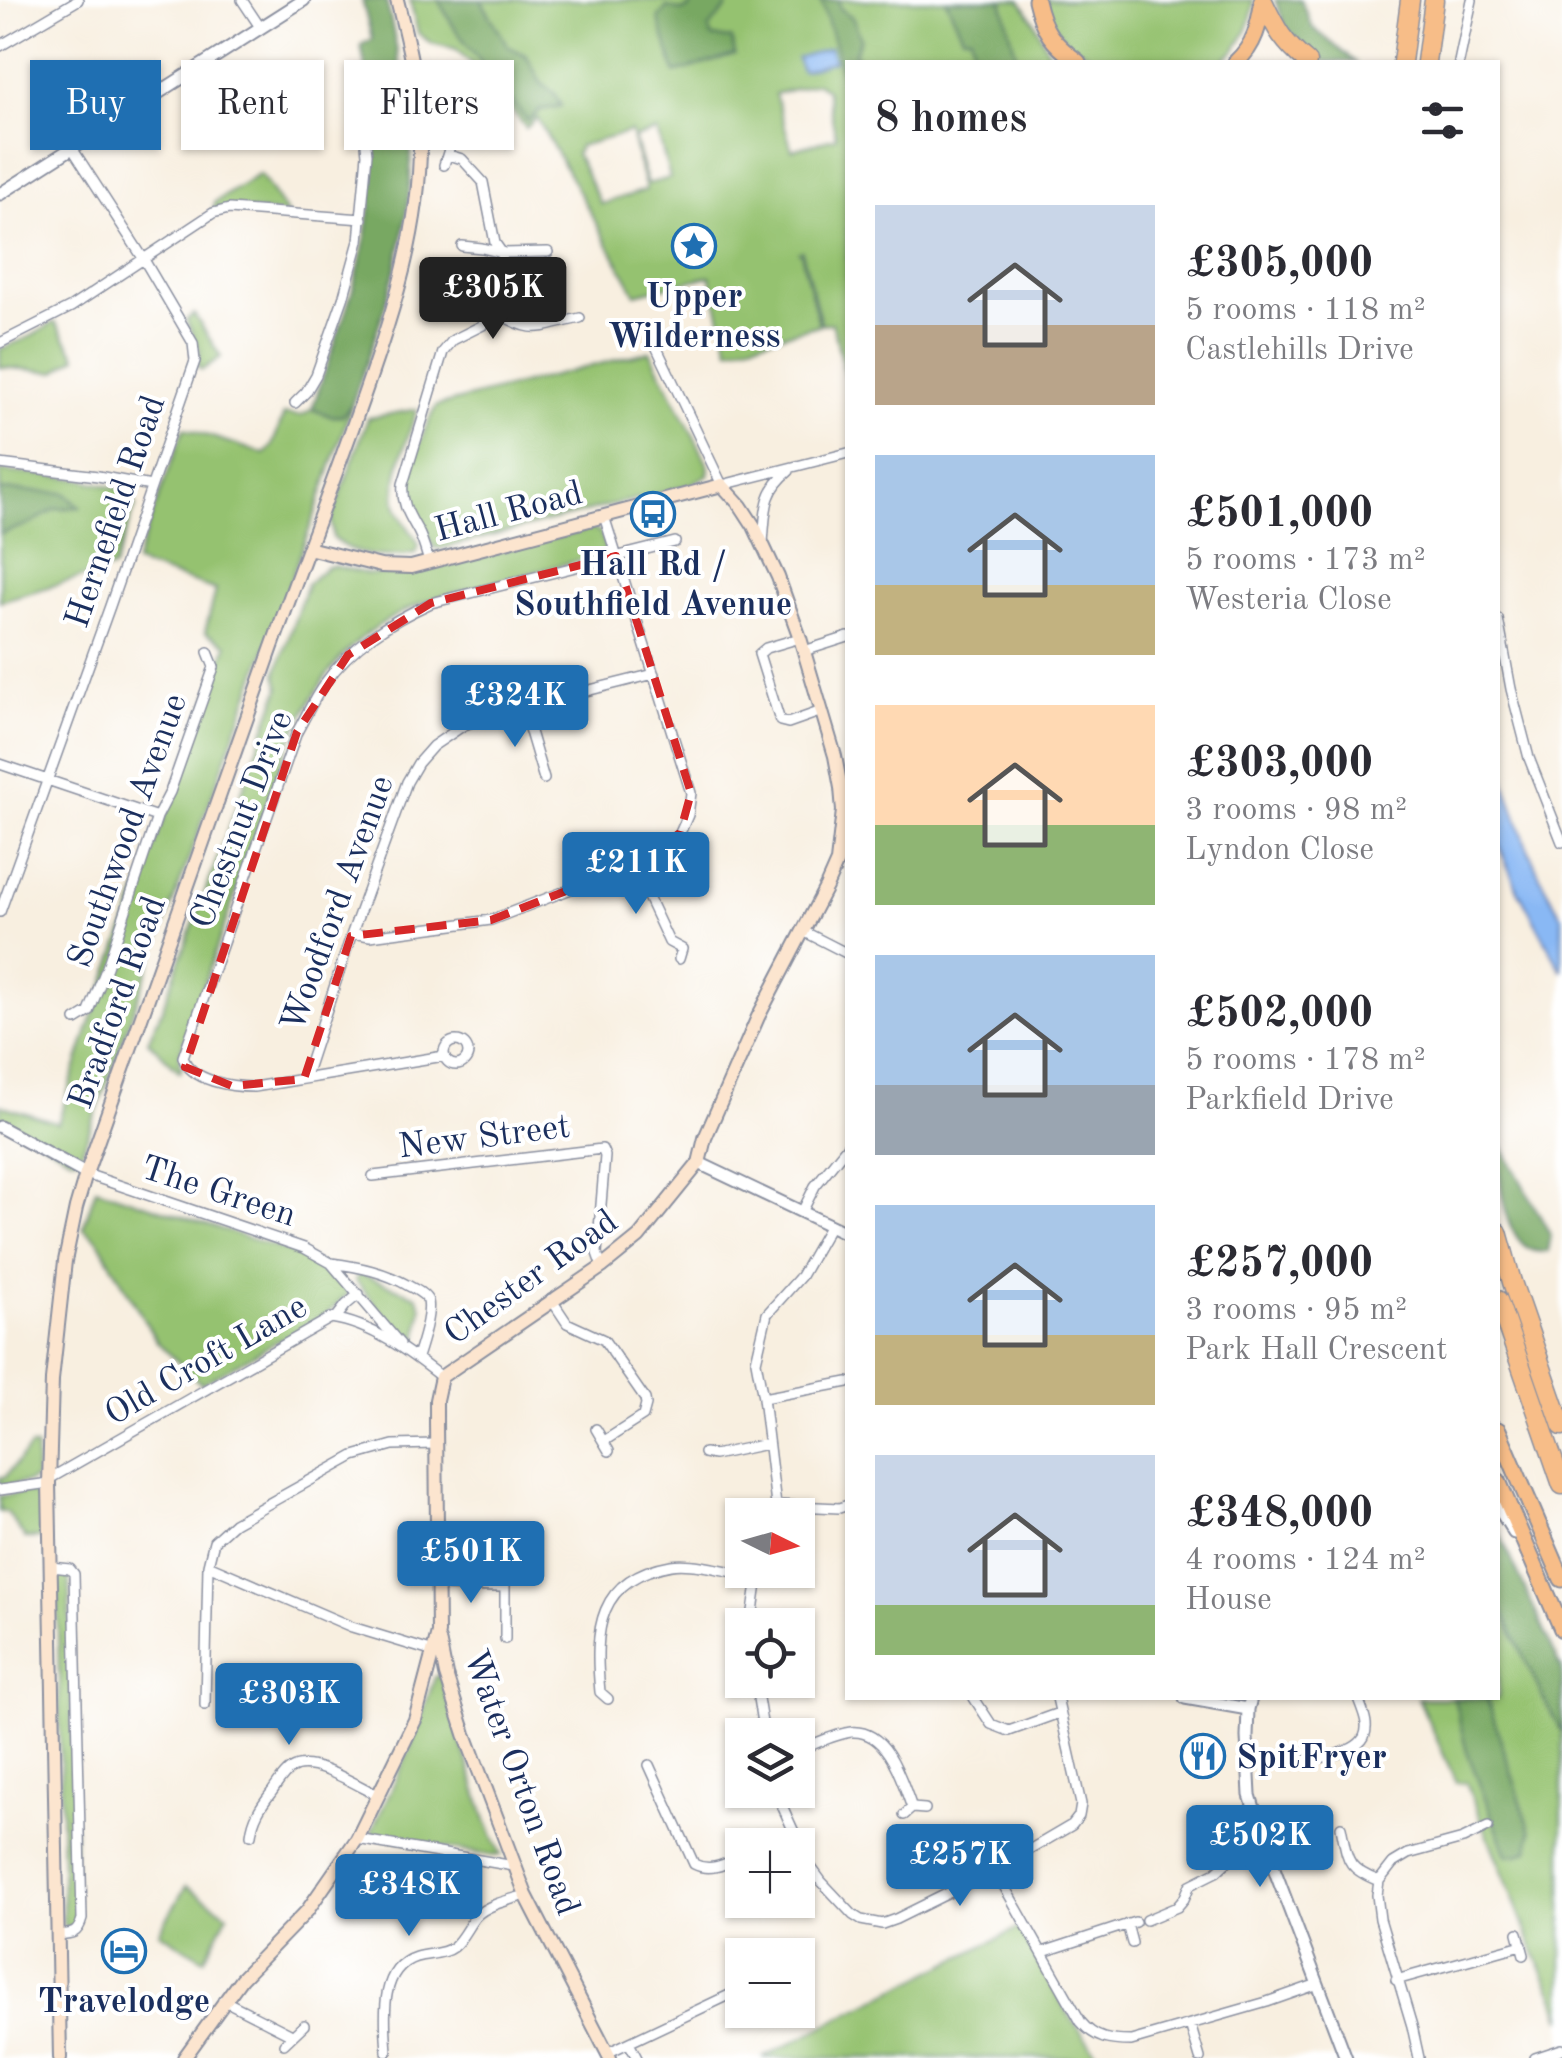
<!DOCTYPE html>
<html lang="en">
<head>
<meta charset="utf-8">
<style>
	:root { --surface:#fff; --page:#f2f2f3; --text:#2b2b33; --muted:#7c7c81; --accent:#1f6fb2 }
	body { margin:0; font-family:"Old Standard TT",serif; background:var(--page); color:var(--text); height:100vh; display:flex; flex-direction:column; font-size:38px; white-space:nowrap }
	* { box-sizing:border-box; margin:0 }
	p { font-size:32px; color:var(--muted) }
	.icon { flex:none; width:55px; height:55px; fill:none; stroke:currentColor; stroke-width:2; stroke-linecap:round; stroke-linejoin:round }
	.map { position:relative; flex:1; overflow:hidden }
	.drawer { position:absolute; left:845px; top:60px; width:655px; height:1640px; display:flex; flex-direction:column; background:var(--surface); border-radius:0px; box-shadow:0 2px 8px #0004 }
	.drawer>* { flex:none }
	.guide { position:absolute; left:30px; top:60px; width:665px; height:90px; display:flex; gap:20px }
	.needle { width:65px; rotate:95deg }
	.buttons { position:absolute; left:725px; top:1498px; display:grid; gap:20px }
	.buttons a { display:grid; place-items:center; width:90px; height:90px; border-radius:0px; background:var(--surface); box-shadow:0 2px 8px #0004; font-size:50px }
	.price { position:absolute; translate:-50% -85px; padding:0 22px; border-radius:10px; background:var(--accent); color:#fff; font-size:32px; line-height:65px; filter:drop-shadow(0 2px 5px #0008) }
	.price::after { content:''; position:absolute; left:50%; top:60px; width:30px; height:22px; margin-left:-15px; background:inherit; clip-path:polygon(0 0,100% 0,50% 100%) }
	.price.current { background:#222; color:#fff }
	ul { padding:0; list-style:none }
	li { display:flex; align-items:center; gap:30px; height:250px; padding:0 30px }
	li span { display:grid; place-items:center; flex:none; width:280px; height:200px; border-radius:0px; color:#555 }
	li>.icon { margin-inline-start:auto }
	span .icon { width:120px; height:120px; fill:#fffc; stroke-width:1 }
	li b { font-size:42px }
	h2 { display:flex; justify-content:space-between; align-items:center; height:120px; padding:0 30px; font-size:42px }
	.tag { padding:0 35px; border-radius:0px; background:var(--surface); box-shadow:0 2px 8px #0004; font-size:35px; line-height:90px }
	.tag.current { background:var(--accent); color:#fff }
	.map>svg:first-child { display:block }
	.green { fill:#95c270; stroke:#587867; stroke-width:2.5; fill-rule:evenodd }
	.forest { fill:#78a862; stroke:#4a6c60; stroke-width:2.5 }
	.water { fill:#89b8f4; stroke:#5274a9; stroke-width:2.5 }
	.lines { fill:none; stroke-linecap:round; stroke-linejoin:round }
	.minor-casing { stroke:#8a8f9f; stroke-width:12 }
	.tertiary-casing { stroke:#8a8f9f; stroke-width:15 }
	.secondary-casing { stroke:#8a8f9f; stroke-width:16 }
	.trunk-casing { stroke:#8a8f9f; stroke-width:19 }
	.motorway-casing { stroke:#8a8f9f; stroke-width:21 }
	.minor { stroke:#fff; stroke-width:9 }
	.tertiary { stroke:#fff; stroke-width:11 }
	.secondary { stroke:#fce5cf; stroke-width:12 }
	.trunk { stroke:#f7bd88; stroke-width:15 }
	.motorway { stroke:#f7bd88; stroke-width:18 }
	.marked { fill:none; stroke:#d62828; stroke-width:8; stroke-dasharray:20 12; stroke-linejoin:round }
	.labels { text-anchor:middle; stroke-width:8; stroke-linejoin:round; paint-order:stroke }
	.poi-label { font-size:35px; font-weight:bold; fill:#1b2f5e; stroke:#fff }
	.street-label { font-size:35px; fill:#1b2f5e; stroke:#fff }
</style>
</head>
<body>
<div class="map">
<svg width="1562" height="2058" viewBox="0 0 1562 2058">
	<rect width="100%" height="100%" fill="#fff"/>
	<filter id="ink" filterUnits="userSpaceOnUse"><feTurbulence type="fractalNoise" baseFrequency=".01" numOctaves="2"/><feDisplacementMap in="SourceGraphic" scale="20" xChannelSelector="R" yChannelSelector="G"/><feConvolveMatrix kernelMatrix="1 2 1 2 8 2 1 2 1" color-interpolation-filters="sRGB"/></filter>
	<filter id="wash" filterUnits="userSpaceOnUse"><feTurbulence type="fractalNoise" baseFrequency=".0048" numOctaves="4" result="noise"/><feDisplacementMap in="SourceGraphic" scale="40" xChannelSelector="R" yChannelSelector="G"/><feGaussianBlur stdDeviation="2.25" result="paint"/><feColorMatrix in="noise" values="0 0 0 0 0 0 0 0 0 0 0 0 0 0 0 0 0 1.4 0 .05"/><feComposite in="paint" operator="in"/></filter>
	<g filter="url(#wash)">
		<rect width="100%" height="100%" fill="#f8efe0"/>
		<!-- green -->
		<path class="green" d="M410,0H1020L1034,21L1053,62H848L847,381L832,323L821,324L802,251L799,252L801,253L819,325L729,349L710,276L636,294L537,118L526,128L484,75L456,49L431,43L418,33ZM817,83L826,89L836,137L792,150L775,94ZM657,131L670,178L647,184L634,138ZM631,132L646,190L601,204L576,154L579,146Z
			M1044,0H1253C1253,26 1241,46 1222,62L1099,61L1068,43L1050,20Z
			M260,174L287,214L229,209L213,213L215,202Z
			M194,314L221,357L202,370L198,367L200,350L186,320Z
			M55,322L77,357L55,372L0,367V349L30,337Z
			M650,351L702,452L709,467L708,475L687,486L443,548H434C428,533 417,520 412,505C402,480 424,429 436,406Z
			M352,404L315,514L81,1154L76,1158H71L0,1118V1105L58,1123L89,1027L227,645L205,632L216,590L135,563L184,428L265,454L272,446L284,414L301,416L312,409L330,416H342Z
			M417,409C409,436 388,483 398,510C403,523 413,532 419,545L416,553C389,559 354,558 333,538L331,520L368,418Z
			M0,471L80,479L129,491L136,505L114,568L0,601Z
			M592,529L601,533L605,549L603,554L435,598C349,630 321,673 284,755L180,1053L179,1062L182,1069L180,1072L148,1041L162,1009L280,688L276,674L307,584L326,567L334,566L368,574L408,573Z
			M96,1188L306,1257L334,1274L350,1292L328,1313L201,1384L157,1342L97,1239L83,1228Z
			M361,1274L417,1296L422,1307L417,1342L408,1343L355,1280Z
			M30,1447H36V1479L29,1482L0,1486V1477H5Z
			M29,1492L40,1500L42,1538H25L7,1512H0V1496Z
			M65,1573L69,1575L76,1923L74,1929L69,1930L63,1925L57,1575Z
			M1498,1602L1545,1702L1562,1732V2019L1554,1994L1537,1958L1466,1782H1456L1418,1698H1498Z
			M440,1675L486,1820L501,1855L494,1856L392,1839L371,1833L410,1749L435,1677Z
			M186,1886L228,1914L204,1959L159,1932Z
			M1019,1928L1065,2009L1100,2058H763L850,2012Z"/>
		<!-- forest -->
		<path class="forest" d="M362,0H386C395,35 401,70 406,106C408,118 411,131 411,144C414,234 381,320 352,404L342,416H330L312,409C329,358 350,306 362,254C378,186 375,113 361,45L372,39Z
			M438,0H481L508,46L527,56L541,83L554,93L561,106L541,110L527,121L455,29Z
			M691,0H726L727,8L709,28L711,37L732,39L735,55L675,73L658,18L667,7L682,11L690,8Z
			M821,0H839L840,8L852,17L861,38L854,54L864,62H848L847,107L836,49Z
			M946,0H1002L1018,62H978L975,59L971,36H963Z
			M1275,0H1301L1312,27L1355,62H1323L1286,29Z
			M0,490L65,493L80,507L55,509L32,523L0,534Z
			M1498,1139L1551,1236L1548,1252C1540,1252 1532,1252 1525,1246C1502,1228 1497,1167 1498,1139Z
			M1498,1530L1562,1669V1732L1545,1702L1498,1602Z
			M1454,1698H1487L1531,1832L1528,1851L1518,1855H1507L1466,1749Z"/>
		<!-- water -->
		<path class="water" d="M830,48L834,61L802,71L797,58Z
			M1498,762L1525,842L1543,883L1562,917V971L1518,890L1498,844Z"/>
	</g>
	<g filter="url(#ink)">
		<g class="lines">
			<defs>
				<path id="minor" d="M242,0L260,27
					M0,46L78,0
					M1459,62L1472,0
					M444,165L451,143
					M462,246L482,248L502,253L548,252
					M495,311C534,336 538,327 580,318
					M654,342L722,485L848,453
					M0,343L71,307L213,213L229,209L362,219
					M295,403L306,392L316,375L343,299L359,241L367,154L365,135L357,119
					M0,464L98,476L151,486
					M763,542C766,511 763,492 789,471
					M429,562C426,552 423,540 418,531C409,515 401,503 403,484L443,352L453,340L483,325L495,311L503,297L504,277L502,253L495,243L483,182L462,159L449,155
					M1498,619L1511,689L1529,758L1562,842
					M800,638L766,648L759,654L780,721L788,723L822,711
					M804,651L848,637
					M523,708L544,779
					M0,764L157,817
					M633,865L669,942L682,949L679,959
					M0,912L110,606L195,361L193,343L143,258L72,148
					M803,931L848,954
					M352,933L370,936L491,920L633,865L667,848L680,833L688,815L691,793L604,516
					M76,1020L89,1012L107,967L157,817L170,792L214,667L208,652
					M444 1053a12 12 0 1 1 24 0a12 12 0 1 1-24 0Z
					M444,1056L254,1087C232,1087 190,1081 183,1057L297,732C306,716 314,698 325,683C351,646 389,622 431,603L675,542
					M304,1079L352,933L407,782L418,763L433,746L464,725L494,714L654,674
					M86,1174L304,1248L331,1263L400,1344
					M373,1176L602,1149L605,1156L597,1253L602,1267
					M802,1212L815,1186L848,1145
					M331,1263C360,1267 385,1272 409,1286C416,1290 425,1294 428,1301C431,1314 421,1345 417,1357
					M551,1299L567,1323L604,1340L645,1399L646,1405L643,1416L604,1441
					M336,1318L346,1305L359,1294
					M763,1398L848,1382
					M596,1429L609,1451
					M704,1453L714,1455L767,1444
					M49,1479L331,1318C372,1324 409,1352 441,1377
					M0,1490L49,1483
					M776,1505L839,1508L848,1505
					M773,1515L776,1505L763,1398L756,1361L767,1314L801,1276L830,1225
					M505,1547V1639
					M208,1565L352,1627L434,1652
					M51,1567L70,1569L74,1574L82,1919C78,1934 72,1934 57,1935
					M437,1586L505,1587
					M751,1625L759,1570
					M755,1680L764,1735
					M974,1698L991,1724L1009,1731L1059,1713
					M608,1699L600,1692C594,1630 597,1578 671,1565C692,1561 735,1573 757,1577
					M205,1705L208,1565L214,1541L234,1523L354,1456L393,1445L436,1444
					M798,1750C813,1745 835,1734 851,1732C888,1729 902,1781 912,1808
					M649,1765L694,1864C711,1873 727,1863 742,1856
					M1247,1765C1272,1764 1352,1761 1364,1737C1370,1724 1362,1710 1358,1698
					M775,1790L808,1863L821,1881L853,1915L861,1920L882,1924L896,1919L995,1870L1072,1825L1079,1816L1081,1804L1057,1698
					M904,1815L912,1808L925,1809
					M1341,1827C1348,1861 1346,1868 1379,1881
					M251,1835C253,1818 260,1807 271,1793C277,1785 283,1774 291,1769C311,1755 360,1787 379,1796
					M357,1839L514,1866
					M766,1845L794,1832
					M995,1870L1081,2022C1095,2039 1110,2041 1131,2041L1267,2002L1318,1984
					M1146,1920L1177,1907L1184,1899L1190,1885L1216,1872L1228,1861L1267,1850
					M1127,1924L1132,1943
					M1518,1933L1524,1955
					M1043,1952L1135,1922
					M1396,1980L1522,1945
					M223,2000L292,2035
					M1190,2024L1200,2058
					M629,2043L637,2058
					M284,2044L304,2025
					M387,2052C385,2021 378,1969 416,1957C428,1953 443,1955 453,1947C463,1939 468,1925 476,1916C488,1904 510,1900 526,1895
					M607,2053L742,1989
					M1419,2058L1412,2026L1380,1919L1377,1895L1379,1881L1393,1863L1408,1854L1463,1839L1488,1827
					M1535,2058L1562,2049"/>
				<path id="tertiary" d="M0,194L304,0
					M0,1127L86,1174
					M699,1163L848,1234
					M1498,1507L1514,1533
					M1185,1698L1248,1709
					M1251,1698L1248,1709L1247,1737L1250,1795L1267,1850L1346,2058"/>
				<path id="secondary" d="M439,1640L446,1675L465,1734L526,1895L610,2058
					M60,2058L49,1483L52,1380L65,1261L76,1208L86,1174C146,1003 206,832 267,661C298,573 332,486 363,398C393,313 422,226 420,134C419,89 408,43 397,0
					M184,2058L241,1979L307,1911L357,1839L415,1720L438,1633L436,1422V1400L441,1377L602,1267L639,1237L699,1163L705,1138L758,1017L826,887L837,862L843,811L841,788L835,756L800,638L778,577L754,526L741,506L722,485L411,567L381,566L308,548"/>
				<path id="trunk" d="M1036,0C1043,31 1052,43 1078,62
					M1236,62C1255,45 1259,25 1263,0
					M1498,1430L1562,1579
					M1498,1481L1562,1629"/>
				<path id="motorway" d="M1263,1C1276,29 1283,42 1307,62
					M1402,62L1410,0
					M1426,62L1434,0
					M1498,1232L1512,1282L1562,1426
					M1498,1300L1562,1485"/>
			</defs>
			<!-- minor casing -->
			<use href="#minor" class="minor-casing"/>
			<!-- tertiary casing -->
			<use href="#tertiary" class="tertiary-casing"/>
			<!-- secondary casing -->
			<use href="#secondary" class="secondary-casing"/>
			<!-- trunk casing -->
			<use href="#trunk" class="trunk-casing"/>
			<!-- motorway casing -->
			<use href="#motorway" class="motorway-casing"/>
			<!-- minor -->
			<use href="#minor" class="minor"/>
			<!-- tertiary -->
			<use href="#tertiary" class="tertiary"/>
			<!-- secondary -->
			<use href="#secondary" class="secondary"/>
			<!-- trunk -->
			<use href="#trunk" class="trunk"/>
			<!-- motorway -->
			<use href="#motorway" class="motorway"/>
		</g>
	</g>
	<!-- marked area -->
	<path class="marked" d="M616,556L691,793L680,833L633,865L491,920L351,936L304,1079L232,1086L185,1067L297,732L348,655L431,603Z"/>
	<!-- icons -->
	<defs>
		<symbol id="sight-ring" viewBox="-11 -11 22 22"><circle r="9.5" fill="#fff" stroke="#1f6fb2" stroke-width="1.5"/><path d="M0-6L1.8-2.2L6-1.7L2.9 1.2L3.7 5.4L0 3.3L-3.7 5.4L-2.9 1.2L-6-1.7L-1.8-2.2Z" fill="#1f6fb2"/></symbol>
		<symbol id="bus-ring" viewBox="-11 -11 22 22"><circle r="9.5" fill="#fff" stroke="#1f6fb2" stroke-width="1.5"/><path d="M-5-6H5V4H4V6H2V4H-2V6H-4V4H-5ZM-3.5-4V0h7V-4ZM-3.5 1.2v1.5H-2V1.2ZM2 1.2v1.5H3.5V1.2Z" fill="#1f6fb2"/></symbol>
		<symbol id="restaurant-ring" viewBox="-11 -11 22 22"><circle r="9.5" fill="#fff" stroke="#1f6fb2" stroke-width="1.5"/><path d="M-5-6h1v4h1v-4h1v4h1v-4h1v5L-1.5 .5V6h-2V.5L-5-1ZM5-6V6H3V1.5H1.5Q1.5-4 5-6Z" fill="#1f6fb2"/></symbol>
		<symbol id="hotel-ring" viewBox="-11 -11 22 22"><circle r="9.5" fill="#fff" stroke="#1f6fb2" stroke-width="1.5"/><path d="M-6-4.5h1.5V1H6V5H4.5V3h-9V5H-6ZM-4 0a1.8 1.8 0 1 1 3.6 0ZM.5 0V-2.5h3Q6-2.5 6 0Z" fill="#1f6fb2"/></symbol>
	</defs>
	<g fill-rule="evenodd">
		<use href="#sight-ring" x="669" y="221" width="50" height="50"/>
		<use href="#bus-ring" x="628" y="489" width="50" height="50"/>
		<use href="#restaurant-ring" x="1178" y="1731" width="50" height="50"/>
		<use href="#hotel-ring" x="99" y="1926" width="50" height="50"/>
	</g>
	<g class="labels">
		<!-- poi labels -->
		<g class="poi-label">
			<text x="694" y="307">Upper<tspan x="694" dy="40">Wilderness</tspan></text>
			<text x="653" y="575">Hall Rd /<tspan x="653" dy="40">Southfield Avenue</tspan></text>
			<text x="1236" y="1768" text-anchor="start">SpitFryer</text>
			<text x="124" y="2012">Travelodge</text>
		</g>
		<!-- street labels -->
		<g class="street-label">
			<text transform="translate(508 510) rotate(-15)" y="12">Hall Road</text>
			<text transform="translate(114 511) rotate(-71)" y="12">Hernefield Road</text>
			<text transform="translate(240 819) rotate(-69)" y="12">Chestnut Drive</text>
			<text transform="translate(126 830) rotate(-70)" y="12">Southwood Avenue</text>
			<text transform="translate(336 903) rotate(-70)" y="12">Woodford Avenue</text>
			<text transform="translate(116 1002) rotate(-70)" y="12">Bradford Road</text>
			<text transform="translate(484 1135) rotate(-7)" y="12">New Street</text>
			<text transform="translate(219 1190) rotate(18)" y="12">The Green</text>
			<text transform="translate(530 1276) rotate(-36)" y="12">Chester Road</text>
			<text transform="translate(205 1359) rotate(-30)" y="12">Old Croft Lane</text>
			<text transform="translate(523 1782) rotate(70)" y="12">Water Orton Road</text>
		</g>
	</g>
</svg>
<div class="buttons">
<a><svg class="needle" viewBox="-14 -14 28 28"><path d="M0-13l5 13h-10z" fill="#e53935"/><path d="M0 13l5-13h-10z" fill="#7c7c81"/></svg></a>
<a><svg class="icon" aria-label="locate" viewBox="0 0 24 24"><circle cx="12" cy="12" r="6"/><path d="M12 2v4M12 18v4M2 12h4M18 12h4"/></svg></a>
<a><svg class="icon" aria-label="layers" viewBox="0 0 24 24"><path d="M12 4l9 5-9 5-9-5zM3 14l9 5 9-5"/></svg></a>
<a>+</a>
<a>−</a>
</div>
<b class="price current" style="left:493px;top:342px">£305K</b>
<b class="price" style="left:515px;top:750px">£324K</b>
<b class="price" style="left:636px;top:917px">£211K</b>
<b class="price" style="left:471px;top:1606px">£501K</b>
<b class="price" style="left:289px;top:1748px">£303K</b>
<b class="price" style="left:1260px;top:1890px">£502K</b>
<b class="price" style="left:960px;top:1909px">£257K</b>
<b class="price" style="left:409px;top:1939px">£348K</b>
<div class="guide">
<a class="tag current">Buy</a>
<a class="tag">Rent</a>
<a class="tag">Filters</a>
</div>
<section class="drawer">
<h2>8 homes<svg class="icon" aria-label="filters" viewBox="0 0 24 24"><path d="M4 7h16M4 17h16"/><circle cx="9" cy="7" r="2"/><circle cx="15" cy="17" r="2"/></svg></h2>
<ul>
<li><span style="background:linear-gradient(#c9d6e8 60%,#b9a48a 0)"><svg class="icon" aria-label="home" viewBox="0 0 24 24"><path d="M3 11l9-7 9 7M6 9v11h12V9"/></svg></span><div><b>£305,000</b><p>5 rooms · 118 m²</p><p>Castlehills Drive</p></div></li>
<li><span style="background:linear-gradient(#a9c7e8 65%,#c2b280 0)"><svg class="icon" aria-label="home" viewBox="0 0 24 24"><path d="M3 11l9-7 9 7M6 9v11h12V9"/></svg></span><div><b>£501,000</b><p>5 rooms · 173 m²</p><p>Westeria Close</p></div></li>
<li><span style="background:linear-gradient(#ffd9b3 60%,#8fb573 0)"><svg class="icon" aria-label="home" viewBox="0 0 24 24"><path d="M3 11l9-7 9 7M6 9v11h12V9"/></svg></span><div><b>£303,000</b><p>3 rooms · 98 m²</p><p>Lyndon Close</p></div></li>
<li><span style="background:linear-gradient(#a9c7e8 65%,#9aa5b1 0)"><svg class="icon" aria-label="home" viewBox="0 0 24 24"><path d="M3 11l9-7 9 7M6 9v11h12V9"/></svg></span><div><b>£502,000</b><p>5 rooms · 178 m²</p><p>Parkfield Drive</p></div></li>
<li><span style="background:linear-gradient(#a9c7e8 65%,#c2b280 0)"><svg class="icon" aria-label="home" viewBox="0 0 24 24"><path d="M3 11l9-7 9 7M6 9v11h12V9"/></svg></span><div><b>£257,000</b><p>3 rooms · 95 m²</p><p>Park Hall Crescent</p></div></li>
<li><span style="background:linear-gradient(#c9d6e8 75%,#8fb573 0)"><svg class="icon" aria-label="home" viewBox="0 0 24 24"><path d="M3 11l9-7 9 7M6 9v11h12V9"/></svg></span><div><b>£348,000</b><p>4 rooms · 124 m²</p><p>House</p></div></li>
</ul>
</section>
</div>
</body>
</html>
